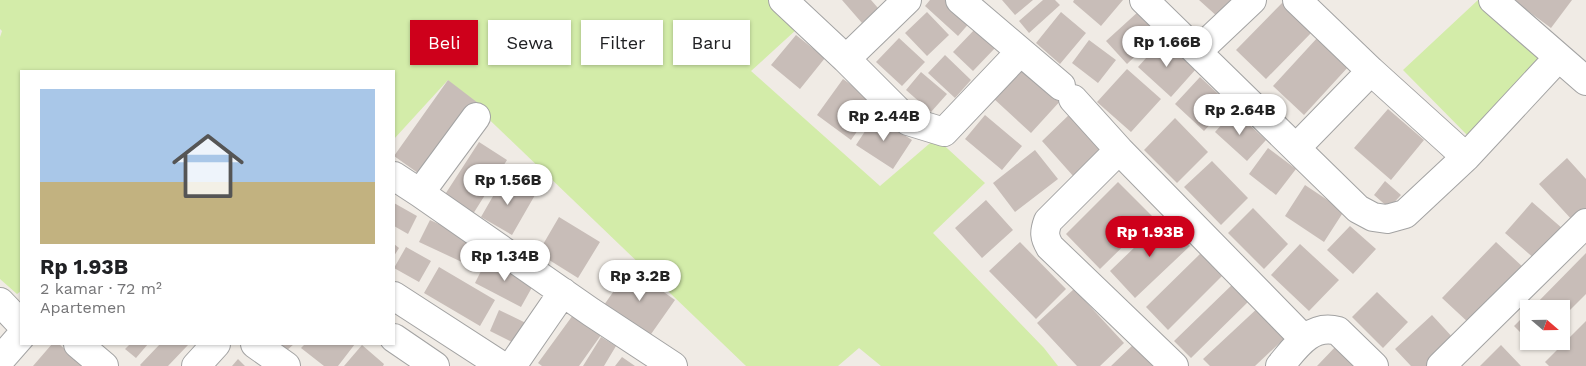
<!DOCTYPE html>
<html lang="id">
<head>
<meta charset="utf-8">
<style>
	:root { --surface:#fff; --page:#f6f6f6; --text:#202124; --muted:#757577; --accent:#ce001b }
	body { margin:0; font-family:"Work Sans",sans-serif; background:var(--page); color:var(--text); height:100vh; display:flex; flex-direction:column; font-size:19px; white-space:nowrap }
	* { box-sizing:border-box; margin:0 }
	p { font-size:16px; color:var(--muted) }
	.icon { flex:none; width:28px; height:28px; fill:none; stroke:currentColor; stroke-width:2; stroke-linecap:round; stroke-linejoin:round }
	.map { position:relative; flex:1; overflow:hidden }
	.drawer { position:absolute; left:20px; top:70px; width:375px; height:275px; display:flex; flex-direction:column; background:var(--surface); border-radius:0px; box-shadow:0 1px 4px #0004 }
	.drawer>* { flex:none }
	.hud { position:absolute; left:410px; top:20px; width:475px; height:45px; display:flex; gap:10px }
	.needle { width:32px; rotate:110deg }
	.tools { position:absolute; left:1520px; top:300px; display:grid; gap:10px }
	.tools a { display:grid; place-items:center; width:50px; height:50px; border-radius:0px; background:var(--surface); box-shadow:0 1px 4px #0004; font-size:25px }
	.price { position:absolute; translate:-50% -42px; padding:0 11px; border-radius:18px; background:#fff; color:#222; font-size:16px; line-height:32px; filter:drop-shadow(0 1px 2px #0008) }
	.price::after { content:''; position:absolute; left:50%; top:30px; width:15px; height:11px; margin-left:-8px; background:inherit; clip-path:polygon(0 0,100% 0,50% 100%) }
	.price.current { background:var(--accent); color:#fff }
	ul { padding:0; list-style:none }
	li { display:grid; align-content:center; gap:10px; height:265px; padding:0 20px }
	li span { display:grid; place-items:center; height:155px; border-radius:0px; color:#555 }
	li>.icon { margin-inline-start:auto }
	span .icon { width:90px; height:90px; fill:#fffc; stroke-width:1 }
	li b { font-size:21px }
	.pill { padding:0 18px; border-radius:0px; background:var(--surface); box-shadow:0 1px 4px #0004; font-size:18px; line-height:45px }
	.pill.current { background:var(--accent); color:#fff }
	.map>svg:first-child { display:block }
	.grass { fill:#d3eca9 }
	.building { fill:#c8bdb8 }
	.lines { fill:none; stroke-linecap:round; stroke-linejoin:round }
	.minor-casing { stroke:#a3a3a3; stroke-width:30 }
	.minor { stroke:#fff; stroke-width:28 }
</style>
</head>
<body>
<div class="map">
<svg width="1586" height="366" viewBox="0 0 1586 366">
	<rect width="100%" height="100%" fill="#f0ebe5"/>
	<!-- grass -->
	<path class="grass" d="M0,0H792L808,19L751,71L880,186L936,138L985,183L933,233L1044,348L1058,366H881L859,348L838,366H746L448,80L394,139V71H21V291L17,294L0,279V37L2,31L0,29Z
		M1478,0H1480L1542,59L1469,137L1403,70Z"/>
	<!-- building -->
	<path class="building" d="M842,0H871L878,8L862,23Z
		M930,0H950L972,20L958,36L925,6Z
		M1002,0H1033L1015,15Z
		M1043,0H1055L1060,5L1029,33L1019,21Z
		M1074,0H1123L1101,26L1073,2Z
		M1199,0H1236L1219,18Z
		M1513,0H1572L1551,28Z
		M1283,2L1313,31L1266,79L1236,50Z
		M1139,11L1159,33L1127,64L1106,41Z
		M927,12L949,35L927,56L905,33Z
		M1061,12L1086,33L1060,64L1036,43Z
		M976,28L996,47L973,71L953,52Z
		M796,35L825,58L800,89L771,65Z
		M1318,37L1349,66L1304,115L1273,86Z
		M899,38L925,62L902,86L876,62Z
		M1163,39L1196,69L1171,97L1138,67Z
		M1089,40L1116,60L1098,83L1072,63Z
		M945,55L971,80L955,98L928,73Z
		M1024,64L1062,99L1031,133L993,98Z
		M1127,69L1161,99L1131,132L1097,102Z
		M921,72L947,94L931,112L906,90Z
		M1200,77L1229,104L1204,131L1175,104Z
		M843,79L877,103L851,140L817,115Z
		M448,80L478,103L425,178L394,156Z
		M1388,109L1424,140L1391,180L1354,148Z
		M1234,111L1266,140L1247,161L1215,132Z
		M1072,112L1105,147L1074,177L1042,141Z
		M985,115L1022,146L1002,170L965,139Z
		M875,116L912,140L893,169L856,145Z
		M1175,118L1208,152L1177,183L1144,150Z
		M479,142L507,160L473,214L444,196Z
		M1268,148L1296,169L1276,195L1249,174Z
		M1035,150L1058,179L1015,212L993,183Z
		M1567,158L1586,179V209L1573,221L1539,184Z
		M1212,161L1248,198L1221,225L1184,187Z
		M504,177L535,195L512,235L481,217Z
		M1385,181L1401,195L1389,208L1374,195Z
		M1118,182L1153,217L1100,269L1066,234Z
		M1305,185L1344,211L1324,242L1285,216Z
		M986,200L1013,230L982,258L955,228Z
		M1532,202L1563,229L1536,260L1505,233Z
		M394,203L417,216L408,234L394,226Z
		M1253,208L1288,244L1264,269L1228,233Z
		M559,217L600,242L578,278L538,253Z
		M1164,219L1190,246L1135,298L1110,271Z
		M430,220L474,240L464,263L419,242Z
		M1350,226L1376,249L1353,274L1327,250Z
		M1020,242L1066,289L1036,319L989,271Z
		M1496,242L1524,268L1470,324L1442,298Z
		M394,244L399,248L394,256Z
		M1300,244L1339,280L1309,311L1271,275Z
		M406,247L431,261L419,282L394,268Z
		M1201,253L1223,275L1168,330L1146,307Z
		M1586,253V294L1561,319V309H1531Z
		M488,257L535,282L521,307L475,283Z
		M439,267L495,300L480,326L424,293Z
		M630,268L675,300L649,337L604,305Z
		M1235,282L1251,299L1191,358L1174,341Z
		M1074,289L1124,343L1100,366H1077L1037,323Z
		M1377,292L1408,322L1383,348L1352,317Z
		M1261,305L1288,335L1255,366H1210L1203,359Z
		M499,310L530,325L520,346L490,331Z
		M1529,311V341L1514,326Z
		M573,315L601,335L579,366H542L538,363Z
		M1432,315L1455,340L1427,366H1411L1395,349Z
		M1586,321V366H1549L1545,362Z
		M601,337L616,346L604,366H583Z
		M1529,341H1539L1534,346Z
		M1135,343L1157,366H1111Z
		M52,344H59L84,366H33Z
		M130,344H148L136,358L125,349Z
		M160,344L188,345L168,366H141L140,365Z
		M279,344H294L286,351Z
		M305,344H355L338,366H324L301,348Z
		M1338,344L1361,366H1317Z
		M362,345L384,364L383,366H344Z
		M1501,345L1521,366H1480Z
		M622,357L635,366H615Z
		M238,359L245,366H232Z"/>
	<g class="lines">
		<defs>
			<path id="minor" d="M783,0L846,59
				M907,0L846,59L908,121L944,132L1020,52
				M960,0L1061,86
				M1144,0L1358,209L1373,217L1387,219L1405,214L1466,157L1558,58
				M1493,0L1586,81
				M1197,52L1252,0
				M1371,71L1466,157
				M1073,99L1119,150
				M1296,148L1371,71L1297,0
				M394,176L420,193L591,312L673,366
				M420,193L476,117
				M394,296L502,366
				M0,302L21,324
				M394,338L435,366
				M78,344L104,366
				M255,344L286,366
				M0,360L21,336
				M196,366L216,344
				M512,366L563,292
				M1174,366L1050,247C1044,237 1044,232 1048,221L1119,150L1304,339
				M1280,366C1295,348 1311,323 1338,331L1374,366
				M1441,366L1586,223"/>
		</defs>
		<!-- minor casing -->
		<use href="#minor" class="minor-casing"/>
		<!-- minor -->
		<use href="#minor" class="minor"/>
	</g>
</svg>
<div class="tools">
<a><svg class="needle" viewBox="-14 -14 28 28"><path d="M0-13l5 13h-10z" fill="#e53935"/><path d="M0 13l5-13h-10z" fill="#757577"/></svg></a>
</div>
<b class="price" style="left:1167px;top:68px">Rp 1.66B</b>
<b class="price" style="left:1240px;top:136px">Rp 2.64B</b>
<b class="price" style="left:884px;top:142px">Rp 2.44B</b>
<b class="price" style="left:508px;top:206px">Rp 1.56B</b>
<b class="price current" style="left:1150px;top:258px">Rp 1.93B</b>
<b class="price" style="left:505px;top:282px">Rp 1.34B</b>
<b class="price" style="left:640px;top:302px">Rp 3.2B</b>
<div class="hud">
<a class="pill current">Beli</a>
<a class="pill">Sewa</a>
<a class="pill">Filter</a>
<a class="pill">Baru</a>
</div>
<section class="drawer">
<ul>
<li><span style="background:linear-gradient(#a9c7e8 60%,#c2b280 0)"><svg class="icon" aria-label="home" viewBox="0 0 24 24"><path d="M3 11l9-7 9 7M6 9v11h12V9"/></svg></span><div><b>Rp 1.93B</b><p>2 kamar · 72 m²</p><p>Apartemen</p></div></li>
</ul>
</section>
</div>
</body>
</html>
